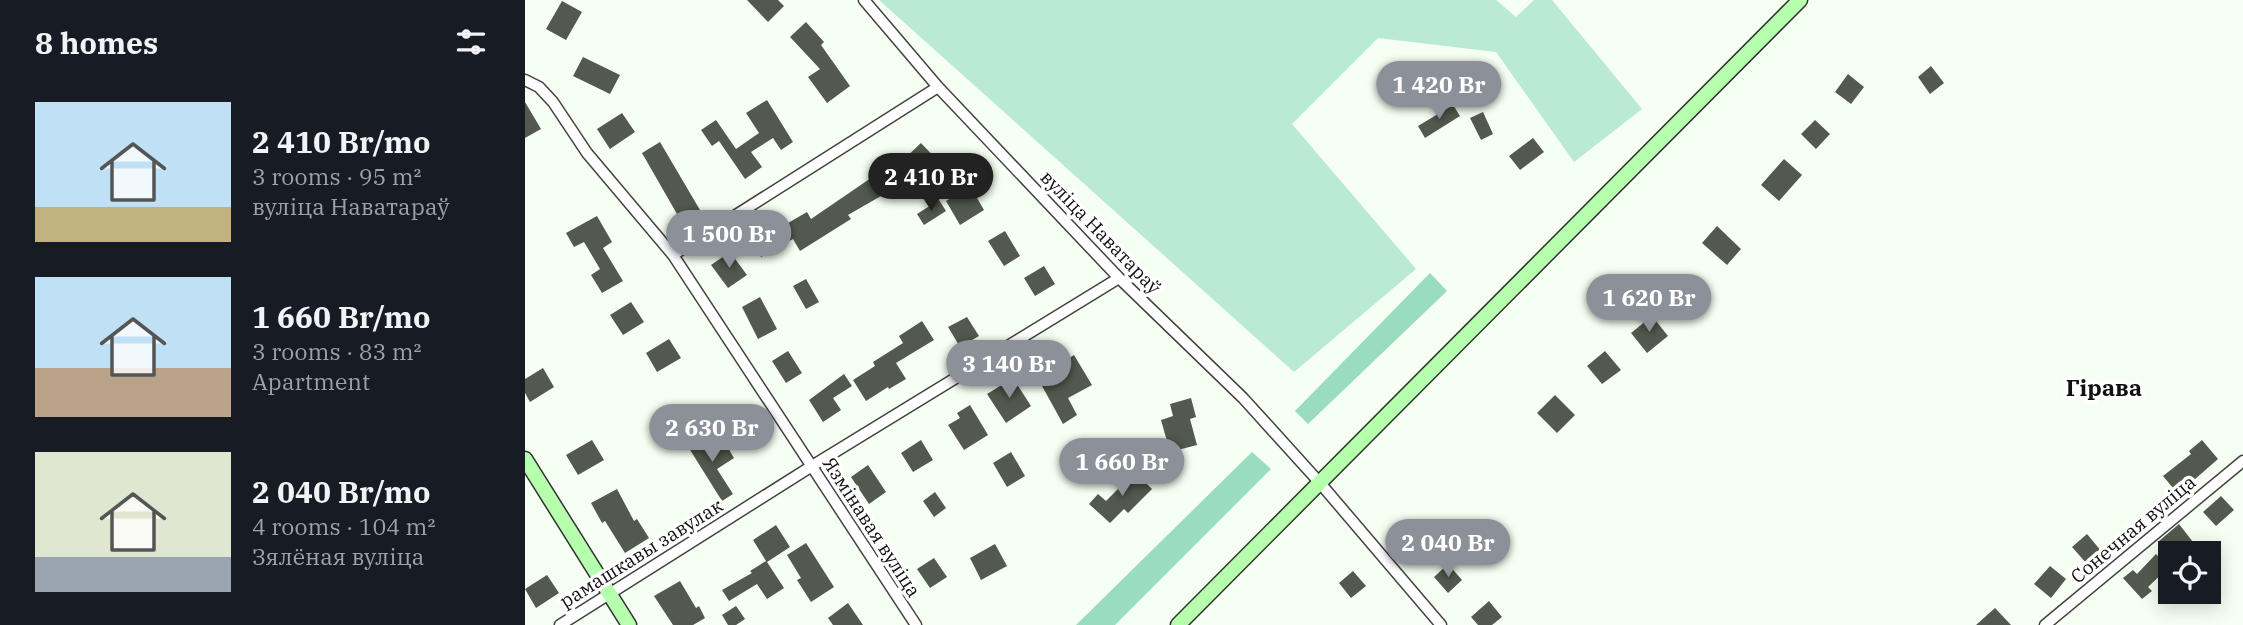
<!DOCTYPE html>
<html lang="en">
<head>
<meta charset="utf-8">
<style>
	:root { --surface:#171b24; --page:#242831; --text:#f1f3f6; --muted:#9ea1a6; --accent:#8c9099 }
	body { margin:0; font-family:"IBM Plex Serif",serif; background:var(--page); color:var(--text); height:100vh; display:flex; flex-direction:column; font-size:26px; white-space:nowrap }
	* { box-sizing:border-box; margin:0 }
	p { font-size:23px; color:var(--muted) }
	.icon { flex:none; width:38px; height:38px; fill:none; stroke:currentColor; stroke-width:2; stroke-linecap:round; stroke-linejoin:round }
	.map { position:relative; flex:1; overflow:hidden }
	.sheet { display:flex; flex-direction:column; background:var(--surface); width:525px }
	.sheet>* { flex:none }
	.tools { position:absolute; left:1633px; top:541px; display:grid; gap:14px }
	.tools a { display:grid; place-items:center; width:63px; height:63px; border-radius:0px; background:var(--surface); box-shadow:0 4px 18px #0003; font-size:35px }
	.price { position:absolute; translate:-50% -60px; padding:0 16px; border-radius:24px; background:var(--accent); color:#fff; font-size:23px; line-height:46px; filter:drop-shadow(0 2px 4px #0008) }
	.price::after { content:''; position:absolute; left:50%; top:42px; width:21px; height:16px; margin-left:-10px; background:inherit; clip-path:polygon(0 0,100% 0,50% 100%) }
	.price.current { background:#222; color:#fff }
	ul { padding:0; list-style:none }
	li { display:flex; align-items:center; gap:21px; height:175px; padding:0 35px }
	li span { display:grid; place-items:center; flex:none; width:196px; height:140px; border-radius:0px; color:#555 }
	li>.icon { margin-inline-start:auto }
	span .icon { width:84px; height:84px; fill:#fffc; stroke-width:1 }
	li b { font-size:30px }
	h2 { display:flex; justify-content:space-between; align-items:center; height:84px; padding:0 35px; font-size:30px }
	main { display:flex; flex:1; min-height:0 }
	.map>svg:first-child { display:block }
	.green { fill:#baebd2 }
	.forest { fill:#99dcbf }
	.building { fill:#53594c }
	.lines { fill:none; stroke-linecap:round; stroke-linejoin:round }
	.street-casing { stroke:#434343; stroke-width:13 }
	.secondary-casing { stroke:#323232; stroke-width:17 }
	.street { stroke:#fff; stroke-width:10 }
	.secondary { stroke:#b5ffad; stroke-width:14 }
	.labels { text-anchor:middle; stroke-width:7; stroke-linejoin:round; paint-order:stroke }
	.street-label { font-size:19px; fill:#101010; stroke:#fff }
	.quarter-label { font-size:23px; font-weight:bold; fill:#101010; stroke:#fff }
</style>
</head>
<body>
<main>
<section class="sheet">
<h2>8 homes<svg class="icon" aria-label="filters" viewBox="0 0 24 24"><path d="M4 7h16M4 17h16"/><circle cx="9" cy="7" r="2"/><circle cx="15" cy="17" r="2"/></svg></h2>
<ul>
<li><span style="background:linear-gradient(#bfe0f5 75%,#c2b280 0)"><svg class="icon" aria-label="home" viewBox="0 0 24 24"><path d="M3 11l9-7 9 7M6 9v11h12V9"/></svg></span><div><b>2 410 Br/mo</b><p>3 rooms · 95 m²</p><p>вуліца Наватараў</p></div></li>
<li><span style="background:linear-gradient(#bfe0f5 65%,#b9a48a 0)"><svg class="icon" aria-label="home" viewBox="0 0 24 24"><path d="M3 11l9-7 9 7M6 9v11h12V9"/></svg></span><div><b>1 660 Br/mo</b><p>3 rooms · 83 m²</p><p>Apartment</p></div></li>
<li><span style="background:linear-gradient(#dfe7d0 75%,#9aa5b1 0)"><svg class="icon" aria-label="home" viewBox="0 0 24 24"><path d="M3 11l9-7 9 7M6 9v11h12V9"/></svg></span><div><b>2 040 Br/mo</b><p>4 rooms · 104 m²</p><p>Зялёная вуліца</p></div></li>
</ul>
</section>
<div class="map">
<svg width="1718" height="625" viewBox="0 0 1718 625">
	<rect width="100%" height="100%" fill="#f5fff2"/>
	<!-- green -->
	<path class="green" d="M354,0H971L991,17L1009,0H1027L1117,109L1049,162L971,52L853,38L767,124L891,269L769,372Z"/>
	<!-- forest -->
	<path class="forest" d="M905,273L922,291L783,424L770,411Z
		M727,452L746,469L590,625H551Z"/>
	<!-- building -->
	<path class="building" d="M222,0H253L259,6L243,22Z
		M37,1L57,12L41,40L21,29Z
		M281,22L299,42L296,45L325,86L302,103L283,77L295,69L265,37Z
		M58,57L95,75L85,94L48,76Z
		M1406,66L1419,83L1405,94L1393,77Z
		M1323,74L1339,87L1326,104L1310,92Z
		M242,100L268,142L256,150L248,138L226,152L237,167L220,179L194,141L187,146L176,130L191,120L211,149L234,133L221,113Z
		M0,102L16,129L0,138Z
		M928,105L935,116L900,138L893,126Z
		M958,112L968,134L956,140L945,118Z
		M97,113L110,132L85,149L72,129Z
		M1290,120L1305,134L1291,149L1276,134Z
		M1008,138L1019,152L995,170L984,156Z
		M135,142L175,210L156,221L117,153Z
		M396,143L416,164L403,177L394,169L372,183L359,163L374,154L378,160Z
		M1259,159L1277,175L1254,201L1236,185Z
		M346,178L356,196L323,215L326,219L275,251L268,239L236,257L227,240L242,231L244,234L282,212L286,219Z
		M445,186L459,210L435,225L421,201Z
		M414,200L421,211L399,225L392,214Z
		M72,216L87,242L78,248L98,281L77,293L66,275L75,269L59,242L49,247L41,233Z
		M1192,226L1216,249L1202,265L1177,243Z
		M480,231L495,256L479,266L463,241Z
		M205,252L222,275L203,288L186,265Z
		M519,266L530,284L510,296L499,278Z
		M281,279L294,302L281,309L268,286Z
		M235,297L252,329L233,339L217,307Z
		M106,302L119,322L98,335L85,315Z
		M1127,316L1143,336L1122,353L1106,333Z
		M442,317L454,336L435,347L423,327Z
		M397,321L409,340L371,363L381,379L364,389L363,387L341,401L328,380L350,366L348,362L378,343L374,336Z
		M144,339L156,358L132,372L121,353Z
		M263,351L277,373L261,383L247,361Z
		M1080,351L1096,370L1077,384L1062,366Z
		M549,355L567,385L543,398L552,415L538,424L517,386L530,379L525,370Z
		M18,368L29,387L5,402L0,393V379Z
		M319,374L327,386L308,398L316,410L298,422L284,400Z
		M488,378L506,406L481,423L462,394Z
		M1030,395L1050,415L1032,433L1012,413Z
		M666,398L671,417L665,419L672,445L645,452L636,420L648,416L645,404Z
		M445,405L463,435L439,450L423,425L435,418L432,413Z
		M177,435L186,450L196,444L200,450L203,448L209,458L192,469L208,494L197,501L162,445Z
		M67,440L79,460L53,475L41,455Z
		M396,440L408,460L388,472L376,453Z
		M1677,440L1693,459L1653,494L1638,476L1666,454L1664,451Z
		M486,452L500,476L482,487L468,463Z
		M343,465L361,492L344,504L326,477Z
		M610,472L627,489L603,513L599,509L585,523L564,504L573,494L581,501Z
		M92,489L109,521L112,519L124,538L100,553L80,521L77,523L66,503Z
		M410,492L421,508L409,517L398,501Z
		M1696,496L1709,510L1691,526L1678,512Z
		M888,520L906,540L889,555L872,536Z
		M1654,524L1671,546L1662,553H1633L1638,547L1634,541Z
		M251,525L265,547L242,562L259,588L242,599L232,584L204,601L197,590L227,573L225,571L241,561L228,540Z
		M1562,534L1577,552L1562,564L1547,547Z
		M281,543L309,587L286,602L272,580L276,578L262,555Z
		M470,544L482,566L456,580L445,558Z
		M1631,554L1644,567L1623,587L1627,591L1617,599L1598,578L1608,570L1612,574Z
		M409,558L422,577L405,588L392,569Z
		M923,564L937,580L923,593L909,577Z
		M1525,566L1541,579L1526,598L1509,584Z
		M828,571L841,586L826,598L814,583Z
		M22,575L34,593L11,608L0,589Z
		M155,581L171,608L174,606L180,618L168,625H148L129,596Z
		M964,601L977,617L967,625H953L946,617Z
		M323,603L338,625H308L303,618Z
		M211,606L220,619L211,625H203L197,615Z
		M1470,608L1486,625H1451Z"/>
	<g class="lines">
		<defs>
			<path id="street" d="M339,0L413,87L594,278L718,398L795,483L916,625
				M0,80L14,87L28,102L62,153L148,255L391,625
				M148,255L413,87
				M35,625L287,466L594,278
				M1520,625L1718,461"/>
			<path id="secondary" d="M0,459L104,625
				M653,625L1275,0"/>
		</defs>
		<!-- street casing -->
		<use href="#street" class="street-casing"/>
		<!-- secondary casing -->
		<use href="#secondary" class="secondary-casing"/>
		<!-- street -->
		<use href="#street" class="street"/>
		<!-- secondary -->
		<use href="#secondary" class="secondary"/>
	</g>
	<g class="labels">
		<!-- street labels -->
		<g class="street-label">
			<text transform="translate(576 232) rotate(46)" y="7">вуліца Наватараў</text>
			<text transform="translate(347 527) rotate(57)" y="7">Язмінавая вуліца</text>
			<text transform="translate(1608 529) rotate(-40)" y="7">Сонечная вуліца</text>
			<text transform="translate(116 553) rotate(-32)" y="7">рамашкавы завулак</text>
		</g>
		<!-- quarter labels -->
		<g class="quarter-label">
			<text x="1579" y="396">Гірава</text>
		</g>
	</g>
</svg>
<div class="tools">
<a><svg class="icon" aria-label="locate" viewBox="0 0 24 24"><circle cx="12" cy="12" r="6"/><path d="M12 2v4M12 18v4M2 12h4M18 12h4"/></svg></a>
</div>
<b class="price" style="left:914px;top:121px">1 420 Br</b>
<b class="price current" style="left:406px;top:213px">2 410 Br</b>
<b class="price" style="left:204px;top:270px">1 500 Br</b>
<b class="price" style="left:1124px;top:334px">1 620 Br</b>
<b class="price" style="left:484px;top:400px">3 140 Br</b>
<b class="price" style="left:187px;top:464px">2 630 Br</b>
<b class="price" style="left:597px;top:498px">1 660 Br</b>
<b class="price" style="left:923px;top:579px">2 040 Br</b>
</div>
</main>
</body>
</html>
